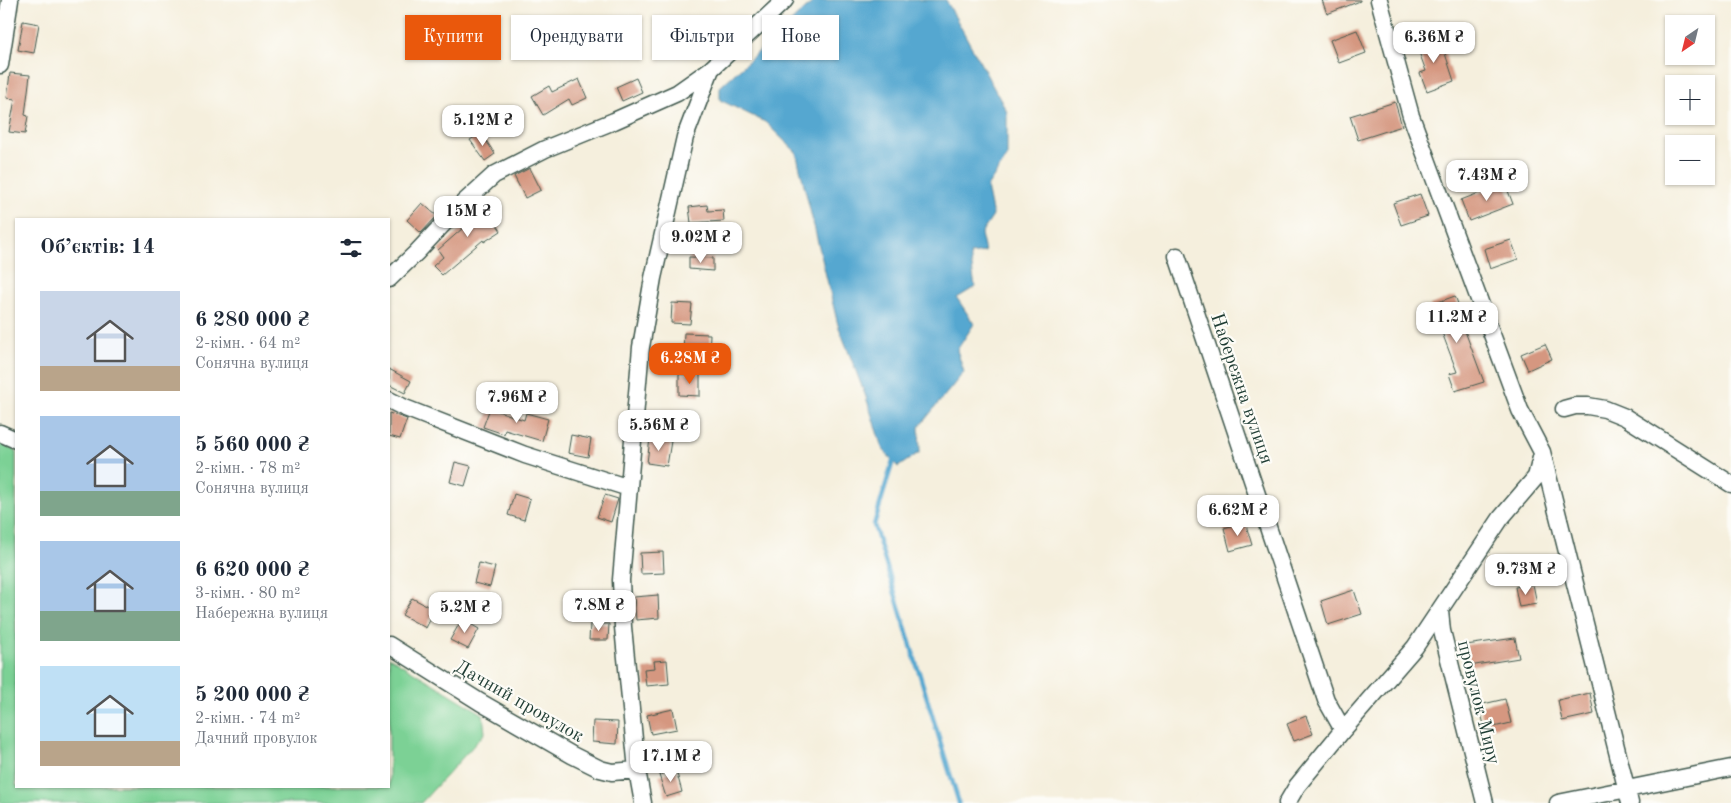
<!DOCTYPE html>
<html lang="uk">
<head>
<meta charset="utf-8">
<style>
	:root { --surface:#fff; --page:#f2f2f3; --text:#1f2937; --muted:#747a83; --accent:#ea580c }
	body { margin:0; font-family:"Old Standard TT",serif; background:var(--page); color:var(--text); height:100vh; display:flex; flex-direction:column; font-size:19px; white-space:nowrap }
	* { box-sizing:border-box; margin:0 }
	p { font-size:16px; color:var(--muted) }
	.icon { flex:none; width:28px; height:28px; fill:none; stroke:currentColor; stroke-width:2; stroke-linecap:round; stroke-linejoin:round }
	.map { position:relative; flex:1; overflow:hidden }
	.side { position:absolute; left:15px; top:218px; width:375px; height:570px; display:flex; flex-direction:column; background:var(--surface); border-radius:0px; box-shadow:0 1px 4px #0004 }
	.side>* { flex:none }
	.banner { position:absolute; left:405px; top:15px; width:475px; height:45px; display:flex; gap:10px }
	.needle { width:32px; rotate:215deg }
	.fabs { position:absolute; left:1665px; top:15px; display:grid; gap:10px }
	.fabs a { display:grid; place-items:center; width:50px; height:50px; border-radius:0px; background:var(--surface); box-shadow:0 1px 4px #0004; font-size:25px }
	.price { position:absolute; translate:-50% -42px; padding:0 11px; border-radius:10px; background:#fff; color:#222; font-size:16px; line-height:32px; filter:drop-shadow(0 1px 2px #0008) }
	.price::after { content:''; position:absolute; left:50%; top:30px; width:15px; height:11px; margin-left:-8px; background:inherit; clip-path:polygon(0 0,100% 0,50% 100%) }
	.price.on { background:var(--accent); color:#fff }
	ul { padding:0; list-style:none }
	li { display:flex; align-items:center; gap:15px; height:125px; padding:0 25px }
	li span { display:grid; place-items:center; flex:none; width:140px; height:100px; border-radius:0px; color:#555 }
	li>.icon { margin-inline-start:auto }
	span .icon { width:60px; height:60px; fill:#fffc; stroke-width:1 }
	li b { font-size:21px }
	h2 { display:flex; justify-content:space-between; align-items:center; height:60px; padding:0 25px; font-size:21px }
	.chip { padding:0 18px; border-radius:0px; background:var(--surface); box-shadow:0 1px 4px #0004; font-size:18px; line-height:45px }
	.chip.on { background:var(--accent); color:#fff }
	.map>svg:first-child { display:block }
	.green { fill:#7bd195; stroke:#4d8764 }
	.water { fill:#55a7d0; stroke:#3a7282 }
	.lines { fill:none; stroke-linecap:round; stroke-linejoin:round }
	.stream { stroke:#55a7d0; stroke-width:4.5 }
	.building { fill:#d59780 }
	.minor-casing { stroke:#3f584d; stroke-width:19 }
	.minor { stroke:#fff; stroke-width:16 }
	.labels { text-anchor:middle; stroke-width:4.5; stroke-linejoin:round; paint-order:stroke }
	.street-label { font-size:19px; fill:#1f3d34; stroke:#fdfcf7 }
</style>
</head>
<body>
<div class="map">
<svg width="1731" height="803" viewBox="0 0 1731 803">
	<rect width="100%" height="100%" fill="#fdfcf7"/>
	<filter id="ink" filterUnits="userSpaceOnUse"><feTurbulence type="fractalNoise" baseFrequency=".02" numOctaves="2"/><feDisplacementMap in="SourceGraphic" scale="10" xChannelSelector="R" yChannelSelector="G"/><feConvolveMatrix kernelMatrix="1 2 1 2 8 2 1 2 1" color-interpolation-filters="sRGB"/></filter>
	<filter id="wash" filterUnits="userSpaceOnUse"><feTurbulence type="fractalNoise" baseFrequency=".0096" numOctaves="4" result="noise"/><feDisplacementMap in="SourceGraphic" scale="20" xChannelSelector="R" yChannelSelector="G"/><feGaussianBlur stdDeviation="1.12" result="paint"/><feColorMatrix in="noise" values="0 0 0 0 0 0 0 0 0 0 0 0 0 0 0 0 0 1.4 0 .05"/><feComposite in="paint" operator="in"/></filter>
	<g filter="url(#wash)">
		<rect width="100%" height="100%" fill="#f5efdd"/>
		<!-- green -->
		<path class="green" d="M0,443L16,451V786H389V657L483,714L485,733L421,803H0Z"/>
		<!-- water -->
		<path class="water" d="M815,0H946L1007,112V157L987,187L993,216L981,234L985,252L970,254L975,287L957,298L974,324L957,350L964,372L919,427L920,452L898,467L882,448L866,397L838,325L796,152L765,122L720,100V87Z"/>
		<g class="lines">
			<!-- stream -->
			<path class="stream" d="M894,457L874,525L959,803"/>
		</g>
		<g id="blocks">
			<!-- building -->
			<path class="building" d="M1322,0H1360V1L1327,14Z
				M23,21L39,24L34,53L18,50Z
				M1357,30L1366,53L1339,63L1330,40Z
				M1439,35L1454,81L1427,91L1420,73L1426,71L1416,44Z
				M10,73L30,75L25,115L28,116L25,134L9,132L15,99L7,98Z
				M636,78L642,92L622,101L616,87Z
				M579,79L587,98L572,105L569,99L543,115L532,96L549,86L552,92Z
				M1395,102L1402,126L1358,140L1350,116Z
				M481,133L495,154L485,161L470,140Z
				M530,168L541,190L525,198L514,176Z
				M1505,183L1513,204L1469,221L1461,200Z
				M1420,194L1428,216L1401,225L1393,203Z
				M422,203L437,216L421,233L407,220Z
				M483,203L501,231L484,242L483,240L442,275L433,266L443,257L438,250L471,221L466,214L468,212Z
				M707,205L708,211L723,210L724,221L691,223L689,207Z
				M1511,240L1518,259L1490,269L1484,249Z
				M689,257L713,258V271L689,269Z
				M1455,296L1462,314L1459,315L1484,382L1455,391L1449,374L1457,372L1438,322L1437,323L1430,305Z
				M672,303L692,304L690,324L671,323Z
				M684,333L710,334L709,355L683,353Z
				M1545,344L1552,359L1528,370L1521,354Z
				M389,369L411,381L405,393L389,385Z
				M679,374H700V396L679,395Z
				M490,408L524,420L526,413L548,419L542,441L505,430L504,434L483,427Z
				M389,413L407,419L400,439L389,436Z
				M571,435L591,439L588,457L568,453Z
				M650,438L671,441L667,466L647,463Z
				M455,462L471,466L465,486L450,482Z
				M514,494L530,499L524,520L508,515Z
				M605,495L618,499L611,522L597,517Z
				M1245,522L1252,545L1230,551L1224,528Z
				M663,552L664,573L641,574L640,553Z
				M479,563L495,567L490,587L474,583Z
				M1533,584L1537,604L1519,607L1515,587Z
				M1354,590L1362,614L1328,625L1321,601Z
				M658,595L659,618L636,620L634,597Z
				M412,598L435,610L426,628L402,615Z
				M462,619L479,629L468,649L450,640Z
				M590,624H609L608,640H589Z
				M1515,638L1519,658L1469,666L1466,645Z
				M667,660L669,684L646,686L644,669L655,668L654,661Z
				M1590,693L1594,714L1562,721L1558,700Z
				M1505,699L1511,723L1485,729L1479,705Z
				M673,709L677,729L651,734L647,715Z
				M1306,716L1313,734L1294,741L1287,724Z
				M593,721L618,722L617,744L592,742Z
				M676,770L682,792L666,797L659,775Z"/>
		</g>
	</g>
	<g filter="url(#ink)">
		<use href="#blocks" fill-opacity="0" stroke="#3f584d" stroke-width="1"/>
		<g class="lines">
			<defs>
				<path id="minor" d="M1379,0L1411,116L1520,410L1542,452L1630,803
					M0,65L10,0
					M1177,256L1326,700L1343,730
					M389,279L416,253L461,205L494,175L545,149L614,121L677,93L711,69L785,0
					M389,400L405,408L525,455L629,488
					M1564,409L1575,406H1588L1605,409L1625,417L1731,484
					M0,433L16,440
					M1440,611L1442,631L1485,803
					M389,645L480,702L572,755L600,769L612,772L637,770
					M643,803L637,770L623,627L621,580L641,347L653,278L685,137L711,69
					M1287,803L1297,786L1343,730L1415,647L1501,518L1536,477L1542,454
					M1558,803L1731,768"/>
			</defs>
			<!-- minor casing -->
			<use href="#minor" class="minor-casing"/>
			<!-- minor -->
			<use href="#minor" class="minor"/>
		</g>
	</g>
	<g class="labels">
		<!-- street labels -->
		<g class="street-label">
			<text transform="translate(1243 388) rotate(71)" y="7">Набережна вулиця</text>
			<text transform="translate(520 700) rotate(30)" y="7">Дачний провулок</text>
			<text transform="translate(1480 702) rotate(76)" y="7">провулок Миру</text>
		</g>
	</g>
</svg>
<div class="fabs">
<a><svg class="needle" viewBox="-14 -14 28 28"><path d="M0-13l5 13h-10z" fill="#e53935"/><path d="M0 13l5-13h-10z" fill="#747a83"/></svg></a>
<a>+</a>
<a>−</a>
</div>
<b class="price" style="left:1434px;top:64px">6.36M ₴</b>
<b class="price" style="left:483px;top:147px">5.12M ₴</b>
<b class="price" style="left:1487px;top:202px">7.43M ₴</b>
<b class="price" style="left:468px;top:238px">15M ₴</b>
<b class="price" style="left:701px;top:264px">9.02M ₴</b>
<b class="price" style="left:1457px;top:344px">11.2M ₴</b>
<b class="price on" style="left:690px;top:385px">6.28M ₴</b>
<b class="price" style="left:517px;top:424px">7.96M ₴</b>
<b class="price" style="left:659px;top:452px">5.56M ₴</b>
<b class="price" style="left:1238px;top:537px">6.62M ₴</b>
<b class="price" style="left:1526px;top:596px">9.73M ₴</b>
<b class="price" style="left:599px;top:632px">7.8M ₴</b>
<b class="price" style="left:465px;top:634px">5.2M ₴</b>
<b class="price" style="left:671px;top:783px">17.1M ₴</b>
<div class="banner">
<a class="chip on">Купити</a>
<a class="chip">Орендувати</a>
<a class="chip">Фільтри</a>
<a class="chip">Нове</a>
</div>
<section class="side">
<h2>Об’єктів: 14<svg class="icon" aria-label="filters" viewBox="0 0 24 24"><path d="M4 7h16M4 17h16"/><circle cx="9" cy="7" r="2"/><circle cx="15" cy="17" r="2"/></svg></h2>
<ul>
<li><span style="background:linear-gradient(#c9d6e8 75%,#b9a48a 0)"><svg class="icon" aria-label="home" viewBox="0 0 24 24"><path d="M3 11l9-7 9 7M6 9v11h12V9"/></svg></span><div><b>6 280 000 ₴</b><p>2-кімн. · 64 m²</p><p>Сонячна вулиця</p></div></li>
<li><span style="background:linear-gradient(#a9c7e8 75%,#7fa58c 0)"><svg class="icon" aria-label="home" viewBox="0 0 24 24"><path d="M3 11l9-7 9 7M6 9v11h12V9"/></svg></span><div><b>5 560 000 ₴</b><p>2-кімн. · 78 m²</p><p>Сонячна вулиця</p></div></li>
<li><span style="background:linear-gradient(#a9c7e8 70%,#7fa58c 0)"><svg class="icon" aria-label="home" viewBox="0 0 24 24"><path d="M3 11l9-7 9 7M6 9v11h12V9"/></svg></span><div><b>6 620 000 ₴</b><p>3-кімн. · 80 m²</p><p>Набережна вулиця</p></div></li>
<li><span style="background:linear-gradient(#bfe0f5 75%,#b9a48a 0)"><svg class="icon" aria-label="home" viewBox="0 0 24 24"><path d="M3 11l9-7 9 7M6 9v11h12V9"/></svg></span><div><b>5 200 000 ₴</b><p>2-кімн. · 74 m²</p><p>Дачний провулок</p></div></li>
</ul>
</section>
</div>
</body>
</html>
